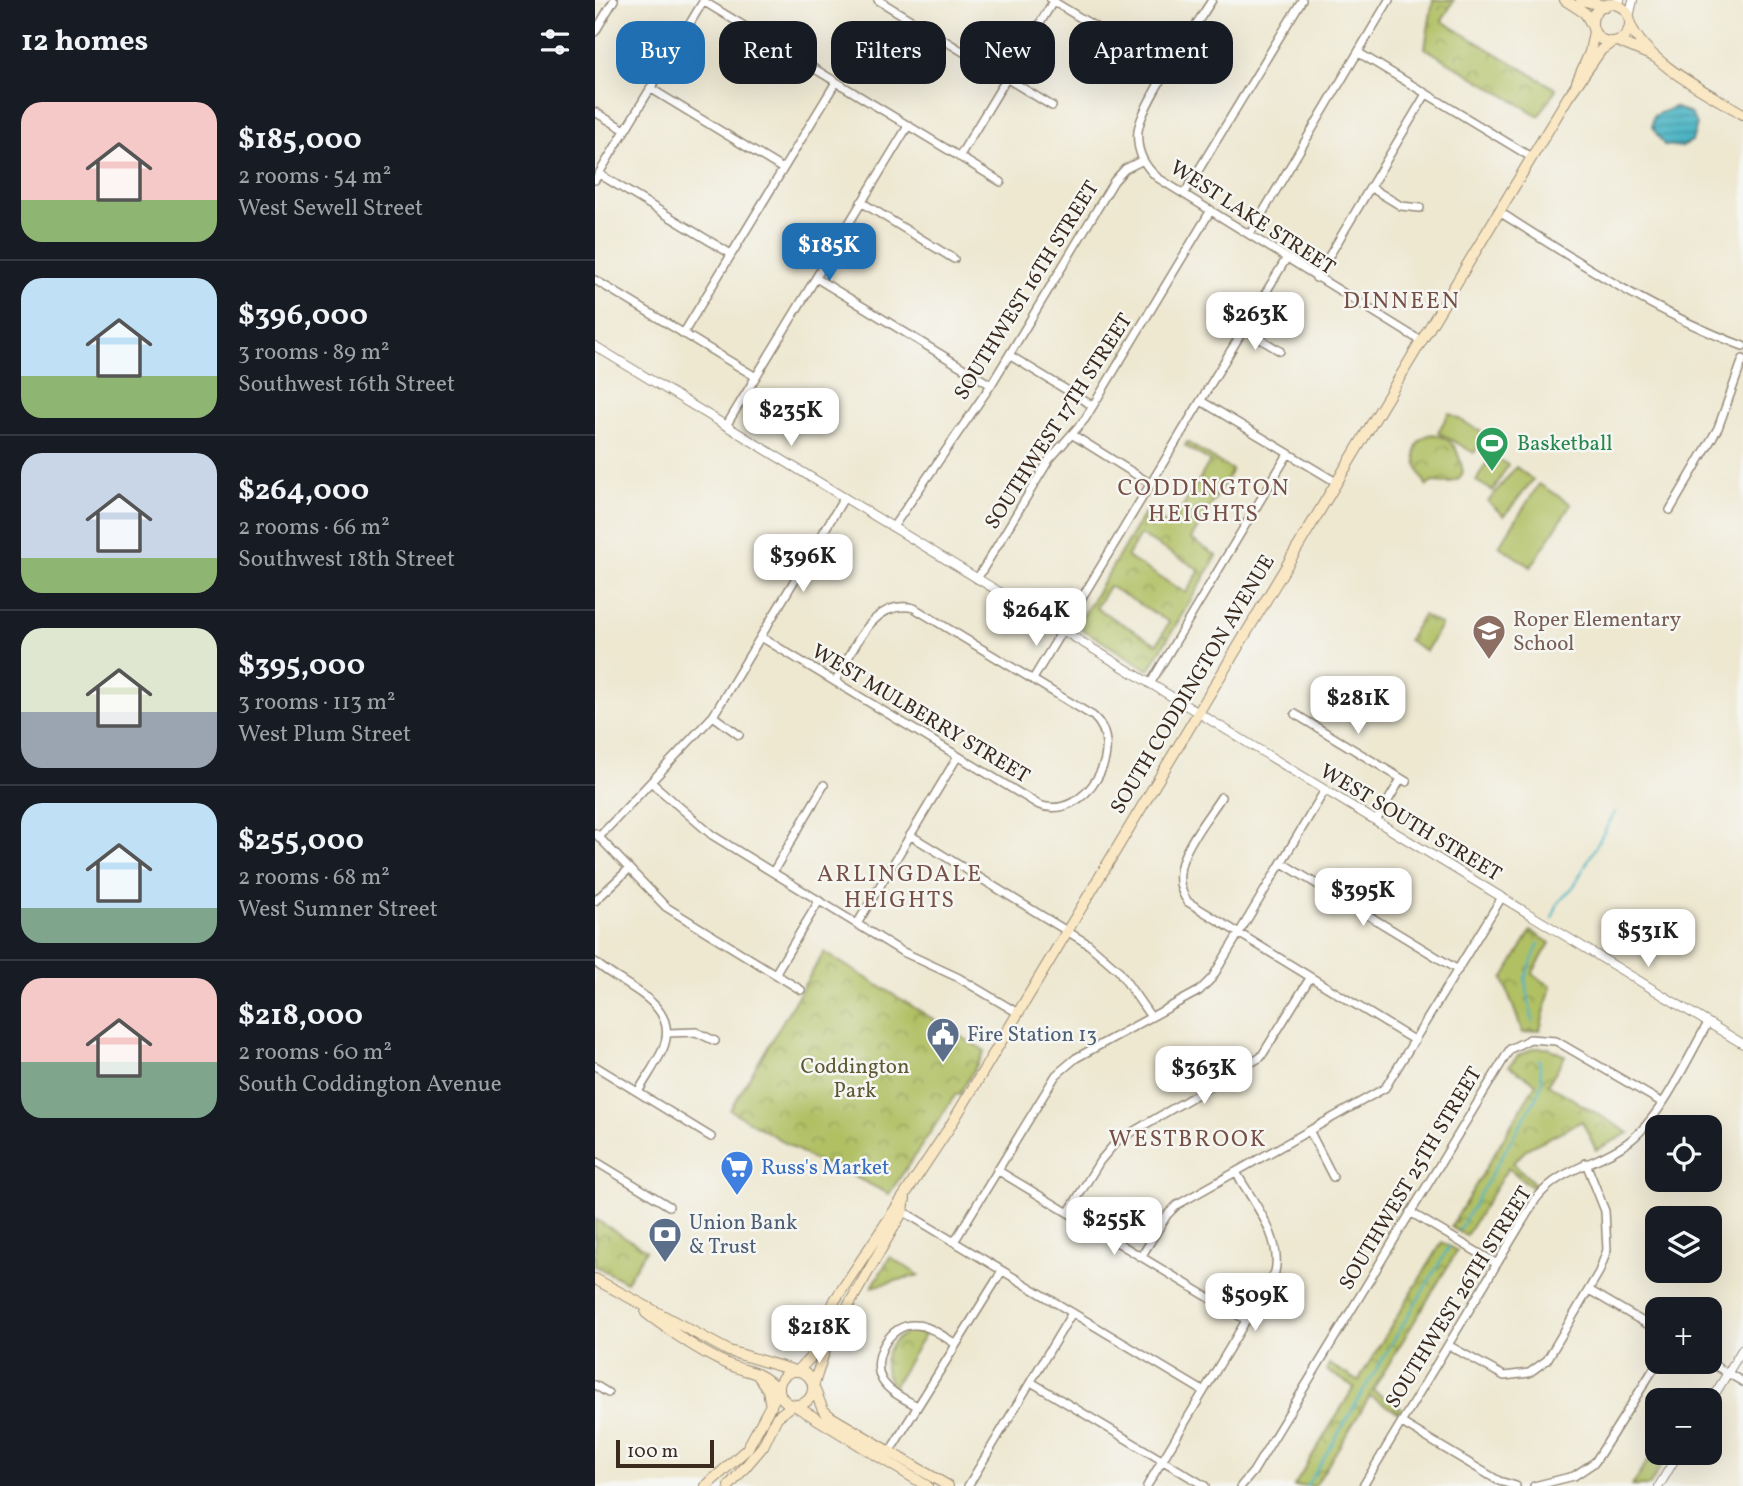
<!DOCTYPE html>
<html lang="en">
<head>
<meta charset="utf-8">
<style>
	:root { --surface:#171b24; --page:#242831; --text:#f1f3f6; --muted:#9ea1a6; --line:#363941; --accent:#1f6fb2 }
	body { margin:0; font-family:Vollkorn,serif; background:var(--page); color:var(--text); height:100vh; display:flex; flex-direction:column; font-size:26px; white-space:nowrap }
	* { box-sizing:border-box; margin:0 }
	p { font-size:23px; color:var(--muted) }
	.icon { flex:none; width:38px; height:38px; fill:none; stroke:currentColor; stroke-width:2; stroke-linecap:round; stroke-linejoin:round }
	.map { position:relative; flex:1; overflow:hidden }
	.drawer { display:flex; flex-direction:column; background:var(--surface); width:595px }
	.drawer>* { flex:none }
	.hud { position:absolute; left:21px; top:21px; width:665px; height:63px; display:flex; gap:14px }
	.buttons { position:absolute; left:1050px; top:1115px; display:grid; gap:14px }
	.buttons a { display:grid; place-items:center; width:77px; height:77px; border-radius:14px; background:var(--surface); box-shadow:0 7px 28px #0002; font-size:35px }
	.scale { position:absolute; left:21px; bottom:18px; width:98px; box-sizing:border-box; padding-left:7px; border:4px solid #3b2a1e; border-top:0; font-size:19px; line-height:24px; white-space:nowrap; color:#3b2a1e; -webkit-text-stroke:5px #f6f6f2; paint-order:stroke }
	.price { position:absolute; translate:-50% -60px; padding:0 16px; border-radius:14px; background:#fff; color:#222; font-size:23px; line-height:46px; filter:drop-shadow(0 2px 4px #0008) }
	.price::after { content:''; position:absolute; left:50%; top:42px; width:21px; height:16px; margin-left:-10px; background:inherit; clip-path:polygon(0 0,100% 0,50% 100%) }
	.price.active { background:var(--accent); color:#fff }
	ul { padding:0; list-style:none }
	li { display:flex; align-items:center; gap:21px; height:175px; padding:0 21px }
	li+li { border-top:2px solid var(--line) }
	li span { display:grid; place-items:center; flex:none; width:196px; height:140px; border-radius:21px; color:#555 }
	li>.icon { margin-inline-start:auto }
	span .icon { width:84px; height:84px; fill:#fffc; stroke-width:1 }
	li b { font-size:30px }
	h2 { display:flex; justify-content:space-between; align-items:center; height:84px; padding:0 21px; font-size:30px }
	.tag { padding:0 24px; border-radius:21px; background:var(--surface); box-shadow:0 7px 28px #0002; font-size:24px; line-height:63px }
	.tag.active { background:var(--accent); color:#fff }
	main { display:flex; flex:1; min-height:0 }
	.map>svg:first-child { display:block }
	.grass { fill:#b0c063; stroke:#767540; stroke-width:2 }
	.park { fill:url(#park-crowns); stroke:#767540; stroke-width:2; fill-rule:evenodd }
	.water { fill:url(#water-rules); stroke:#426f71; stroke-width:2 }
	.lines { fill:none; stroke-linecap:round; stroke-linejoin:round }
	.stream { stroke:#48b4c4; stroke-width:2 }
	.minor-casing { stroke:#948978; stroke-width:10 }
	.tertiary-casing { stroke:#948978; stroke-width:10 }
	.secondary-casing { stroke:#948978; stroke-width:12 }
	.minor { stroke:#fff; stroke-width:7 }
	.tertiary { stroke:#fff; stroke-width:8 }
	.secondary { stroke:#fae7c3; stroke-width:10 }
	.labels { text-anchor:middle; stroke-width:5; stroke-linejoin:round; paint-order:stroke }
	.street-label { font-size:21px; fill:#3b2a1e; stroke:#f6f6f2 }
	.leisure-label { font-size:21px; fill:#27864d; stroke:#f6f6f2; text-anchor:start }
	.education-label { font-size:21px; fill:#785e54; stroke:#f6f6f2; text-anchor:start }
	.service-label { font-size:21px; fill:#4e5e75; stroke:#f6f6f2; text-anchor:start }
	.park-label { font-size:21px; fill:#5e5733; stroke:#f6f6f2 }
	.shop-label { font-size:21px; fill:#366cbe; stroke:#f6f6f2; text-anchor:start }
	.neighbourhood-label { font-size:23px; letter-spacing:2px; fill:#775146; stroke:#f6f6f2 }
</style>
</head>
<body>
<main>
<section class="drawer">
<h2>12 homes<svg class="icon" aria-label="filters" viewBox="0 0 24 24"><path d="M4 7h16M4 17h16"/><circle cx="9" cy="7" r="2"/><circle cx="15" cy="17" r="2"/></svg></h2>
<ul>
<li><span style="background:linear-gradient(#f6c9c9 70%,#8fb573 0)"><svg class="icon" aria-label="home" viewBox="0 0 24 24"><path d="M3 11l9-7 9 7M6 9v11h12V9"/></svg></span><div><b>$185,000</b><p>2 rooms · 54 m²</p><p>West Sewell Street</p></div></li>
<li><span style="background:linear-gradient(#bfe0f5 70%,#8fb573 0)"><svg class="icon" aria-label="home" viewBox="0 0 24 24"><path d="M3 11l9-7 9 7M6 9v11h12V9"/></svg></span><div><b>$396,000</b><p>3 rooms · 89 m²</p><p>Southwest 16th Street</p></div></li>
<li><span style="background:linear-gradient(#c9d6e8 75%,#8fb573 0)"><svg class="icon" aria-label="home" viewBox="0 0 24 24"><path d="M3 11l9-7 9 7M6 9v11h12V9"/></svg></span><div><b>$264,000</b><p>2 rooms · 66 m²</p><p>Southwest 18th Street</p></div></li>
<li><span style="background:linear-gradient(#dfe7d0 60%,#9aa5b1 0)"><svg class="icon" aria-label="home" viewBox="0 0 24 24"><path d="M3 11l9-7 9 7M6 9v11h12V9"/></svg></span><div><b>$395,000</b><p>3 rooms · 113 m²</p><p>West Plum Street</p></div></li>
<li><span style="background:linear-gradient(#bfe0f5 75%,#7fa58c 0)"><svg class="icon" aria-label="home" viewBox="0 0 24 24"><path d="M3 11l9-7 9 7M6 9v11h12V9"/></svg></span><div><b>$255,000</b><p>2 rooms · 68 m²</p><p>West Sumner Street</p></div></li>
<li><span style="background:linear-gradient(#f6c9c9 60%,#7fa58c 0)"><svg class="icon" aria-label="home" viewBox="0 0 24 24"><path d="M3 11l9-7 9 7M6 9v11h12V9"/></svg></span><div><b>$218,000</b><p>2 rooms · 60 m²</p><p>South Coddington Avenue</p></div></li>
</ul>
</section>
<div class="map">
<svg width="1148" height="1486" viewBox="0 0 1148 1486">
	<defs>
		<pattern id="park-crowns" width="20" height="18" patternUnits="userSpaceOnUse" patternTransform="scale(1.75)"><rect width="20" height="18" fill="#b0c063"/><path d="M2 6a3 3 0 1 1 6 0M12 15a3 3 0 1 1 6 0" fill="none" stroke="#909c51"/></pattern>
		<pattern id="water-rules" width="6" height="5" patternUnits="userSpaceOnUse" patternTransform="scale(1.75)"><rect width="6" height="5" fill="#48b4c4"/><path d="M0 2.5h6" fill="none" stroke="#3d939f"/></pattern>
	</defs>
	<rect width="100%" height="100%" fill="#f6f6f2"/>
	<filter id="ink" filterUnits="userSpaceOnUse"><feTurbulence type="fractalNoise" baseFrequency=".0143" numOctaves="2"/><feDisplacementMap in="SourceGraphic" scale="14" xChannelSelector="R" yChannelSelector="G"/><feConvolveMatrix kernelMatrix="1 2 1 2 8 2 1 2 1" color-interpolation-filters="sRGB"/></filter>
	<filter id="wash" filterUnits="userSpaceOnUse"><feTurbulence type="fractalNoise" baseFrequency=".00686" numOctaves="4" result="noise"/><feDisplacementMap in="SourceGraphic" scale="28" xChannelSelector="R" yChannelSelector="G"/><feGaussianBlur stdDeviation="1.57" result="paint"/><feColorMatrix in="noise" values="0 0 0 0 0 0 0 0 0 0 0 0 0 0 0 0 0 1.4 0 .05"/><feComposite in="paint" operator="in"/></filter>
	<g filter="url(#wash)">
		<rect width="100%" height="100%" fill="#eee8d1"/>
		<!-- grass -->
		<path class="grass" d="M854,413L890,434L879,453L843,432Z
			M896,455L913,465L898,491L881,481Z
			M921,467L938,480L909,516L893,502Z
			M944,484L976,504L936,567L904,546Z"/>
		<!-- park -->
		<path class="park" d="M838,0H859L847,21L961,89L944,116L830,48Z
			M837,434C859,437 864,452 868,472L864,479L854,483L837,482L832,486C822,471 810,441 837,434Z
			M592,442L637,470L596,539L622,556L554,670L482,626L550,512L576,527L615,461L590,446ZM545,535L605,570L591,593L532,557ZM514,586L574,622L562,644L501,608Z
			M828,615L846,625L831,651L813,640Z
			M936,931L955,943L937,974L956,986L945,1030L928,1033L908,979Z
			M229,952L390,1051L364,1095L361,1094L294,1194L242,1168L221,1161L135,1110Z
			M939,1048H954L970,1056L953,1084L1034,1133L1001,1150L987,1121L933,1148L918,1163L942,1186L939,1189L913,1168L871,1236L856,1227L941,1083L914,1066L924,1055Z
			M0,1219L51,1250L31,1282L0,1266Z
			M847,1242L862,1251L778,1390L806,1408L804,1413L775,1396L720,1486H699L759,1387L731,1370L734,1364L763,1381Z
			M295,1257L324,1275L277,1287Z
			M318,1331L330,1334L299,1386C280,1367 293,1336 318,1331Z
			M1062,1446V1452L1074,1453L1054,1486H1037Z"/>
		<!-- water -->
		<path class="water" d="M1079,107L1096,114L1102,125L1097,141L1086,147L1069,145L1057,127L1058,116Z"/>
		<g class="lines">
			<!-- stream -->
			<path class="stream" d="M957,919L963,903L979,886L1020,812
				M938,1022L930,978L944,943
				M864,1230L942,1096L947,1082L944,1059
				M712,1486L854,1247"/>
		</g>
	</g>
	<g filter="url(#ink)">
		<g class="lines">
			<defs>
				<path id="minor" d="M283,0L457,106
					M456,0L573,71
					M617,0C600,27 546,104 543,131C541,150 549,166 563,178L826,341
					M108,1L406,182
					M0,32L19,0
					M764,53L936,157
					M55,88L188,169
					M0,112L30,130
					M364,157L459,0
					M4,174L136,254
					M0,180L109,0
					M775,187L806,206L825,208
					M589,194L707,0
					M266,202L359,259
					M903,211C983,262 1060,313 1148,346
					M655,234L794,0
					M221,278L396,385
					M721,278L831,94
					M0,280L161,377
					M649,329L685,351
					M88,334L241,82
					M414,355L498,406
					M606,401L741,482
					M131,426L313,126
					M478,435L556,484
					M1075,510L1123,428L1148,359
					M298,527L396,385L519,181L530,169L548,160
					M163,550L203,575
					M382,579L454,460L490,419L616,210
					M166,637C259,693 352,749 444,805C490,822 534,748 498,716L319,608C276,598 258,652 240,682
					M438,679L691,259
					M555,684L693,454
					M700,714L812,782
					M118,716L144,735
					M57,783L117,835L306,951L364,978L423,1013
					M626,797C608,826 567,868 593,902L820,1041
					M781,821L806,779
					M0,833L71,907L206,990
					M315,835L493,944L523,970L556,1017
					M4,837L118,716L249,498
					M687,863L863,970
					M178,872L229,785
					M0,901L34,869
					M262,924L363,756
					M0,962C26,986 87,1003 68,1049C61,1064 51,1078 43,1092
					M180,974L224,901
					M72,1033L101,1032L120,1041
					M0,1066L116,1137
					M715,1132L738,1177
					M0,1161L74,1206
					M402,1170L651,1320
					M306,1210L608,1391
					M815,1212L902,1264
					M473,1213L505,1161L522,1141L666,1057L715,978
					M359,1242L461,1075L481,1058L604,991L617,978L730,790
					M546,1257L572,1215L582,1205L790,1088L907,897
					M994,1290L1062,1330
					M853,1345L909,1376L934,1373L952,1360L1004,1272L1012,1250L1010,1211L991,1163
					M1114,1362L1148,1382
					M436,1382L610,1486
					M0,1385L13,1393
					M322,1406C310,1399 294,1392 287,1380C275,1359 295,1323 320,1325C334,1325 348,1336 359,1343
					M807,1423L904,1481L921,1486
					M295,1451L407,1271
					M373,1486L477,1313
					M552,1486L680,1272C688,1237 657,1201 641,1172
					M646,1486L658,1472L915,1049L935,1039L961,1041L1066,1102
					M768,1486L941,1199C966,1167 1002,1165 1032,1143C1066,1119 1092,1059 1113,1023
					M939,1486L979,1476L1000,1462L1063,1362"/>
				<path id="tertiary" d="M1016,5L1025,0
					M1034,17L1038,0
					M0,346L1148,1044
					M1115,1402L1148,1348
					M1064,1486L1084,1452"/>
				<path id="secondary" d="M970,0L990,13L997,25
					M986,0L1010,6
					M997 23a19 19 0 1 1 38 0a19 19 0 1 1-38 0Z
					M1035,24C1051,63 1113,93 1148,114
					M1022,41L1060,57
					M982,82L995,52L999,31
					M0,1279L134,1351L201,1371
					M51,1313C75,1331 99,1348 126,1361C153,1375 159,1366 184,1390
					M184 1388a17 17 0 1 1 34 0a17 17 0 1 1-34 0Z
					M203,1371L215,1358L240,1300L354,1128L973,97L1006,50L1017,42
					M164,1377L173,1390L176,1407
					M218,1387L232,1343L308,1211L310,1198
					M219,1388L228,1410L236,1417L353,1486
					M199,1405L332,1486
					M111,1486L152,1449L184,1390
					M134,1486L168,1446L182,1417L198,1405"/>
			</defs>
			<!-- minor casing -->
			<use href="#minor" class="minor-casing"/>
			<!-- tertiary casing -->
			<use href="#tertiary" class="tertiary-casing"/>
			<!-- secondary casing -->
			<use href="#secondary" class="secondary-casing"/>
			<!-- minor -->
			<use href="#minor" class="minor"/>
			<!-- tertiary -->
			<use href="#tertiary" class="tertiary"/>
			<!-- secondary -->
			<use href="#secondary" class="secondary"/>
		</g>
	</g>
	<!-- icons -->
	<defs>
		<symbol id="stadium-pin" viewBox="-11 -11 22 30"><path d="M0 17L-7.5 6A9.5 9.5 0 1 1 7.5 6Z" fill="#2e9e5b" stroke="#f6f6f2"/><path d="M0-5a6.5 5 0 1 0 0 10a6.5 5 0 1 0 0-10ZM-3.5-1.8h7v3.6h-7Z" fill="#fff"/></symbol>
		<symbol id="school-pin" viewBox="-11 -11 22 30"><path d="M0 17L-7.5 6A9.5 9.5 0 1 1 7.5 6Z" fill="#8d6e63" stroke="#f6f6f2"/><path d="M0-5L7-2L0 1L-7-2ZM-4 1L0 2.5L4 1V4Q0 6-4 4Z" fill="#fff"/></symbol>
		<symbol id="civic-pin" viewBox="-11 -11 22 30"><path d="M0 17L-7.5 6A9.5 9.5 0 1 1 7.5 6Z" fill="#5c6f8a" stroke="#f6f6f2"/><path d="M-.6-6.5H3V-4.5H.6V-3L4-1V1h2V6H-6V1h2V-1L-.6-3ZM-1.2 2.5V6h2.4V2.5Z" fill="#fff"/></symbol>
		<symbol id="supermarket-pin" viewBox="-11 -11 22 30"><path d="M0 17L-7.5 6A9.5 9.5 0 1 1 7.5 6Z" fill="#3f7fe0" stroke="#f6f6f2"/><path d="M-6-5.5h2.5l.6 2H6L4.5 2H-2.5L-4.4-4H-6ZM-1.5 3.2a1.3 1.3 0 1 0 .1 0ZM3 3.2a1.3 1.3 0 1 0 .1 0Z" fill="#fff"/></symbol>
		<symbol id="bank-pin" viewBox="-11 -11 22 30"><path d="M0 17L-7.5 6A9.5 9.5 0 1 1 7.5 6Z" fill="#5c6f8a" stroke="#f6f6f2"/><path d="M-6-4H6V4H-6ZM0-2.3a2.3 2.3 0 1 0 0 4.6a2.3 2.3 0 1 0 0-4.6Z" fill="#fff"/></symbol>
	</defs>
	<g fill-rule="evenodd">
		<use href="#stadium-pin" x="878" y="424" width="38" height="52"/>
		<use href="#school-pin" x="875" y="612" width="38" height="52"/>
		<use href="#civic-pin" x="329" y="1015" width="38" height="52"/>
		<use href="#supermarket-pin" x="123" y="1148" width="38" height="52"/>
		<use href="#bank-pin" x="51" y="1215" width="38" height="52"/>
	</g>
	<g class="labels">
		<!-- street labels -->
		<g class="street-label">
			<text transform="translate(658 217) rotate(33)" y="7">WEST LAKE STREET</text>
			<text transform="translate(431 290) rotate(-58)" y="7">SOUTHWEST 16TH STREET</text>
			<text transform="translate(463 421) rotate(-57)" y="7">SOUTHWEST 17TH STREET</text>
			<text transform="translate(597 684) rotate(-59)" y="7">SOUTH CODDINGTON AVENUE</text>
			<text transform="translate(326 713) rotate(31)" y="7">WEST MULBERRY STREET</text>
			<text transform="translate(816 822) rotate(31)" y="7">WEST SOUTH STREET</text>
			<text transform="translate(815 1178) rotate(-59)" y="7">SOUTHWEST 25TH STREET</text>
			<text transform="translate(863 1297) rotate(-58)" y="7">SOUTHWEST 26TH STREET</text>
		</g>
		<!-- leisure labels -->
		<g class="leisure-label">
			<text x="922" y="450">Basketball</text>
		</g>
		<!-- education labels -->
		<g class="education-label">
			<text x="918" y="626">Roper Elementary<tspan x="918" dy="24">School</tspan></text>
		</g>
		<!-- service labels -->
		<g class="service-label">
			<text x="372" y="1041">Fire Station 13</text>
			<text x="94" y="1229">Union Bank<tspan x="94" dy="24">&amp; Trust</tspan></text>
		</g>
		<!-- park labels -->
		<g class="park-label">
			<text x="260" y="1073">Coddington<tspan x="260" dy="24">Park</tspan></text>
		</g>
		<!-- shop labels -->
		<g class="shop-label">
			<text x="166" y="1174">Russ's Market</text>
		</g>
		<!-- neighbourhood labels -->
		<g class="neighbourhood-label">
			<text x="807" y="308">DINNEEN</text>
			<text x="609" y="495">CODDINGTON<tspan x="609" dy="26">HEIGHTS</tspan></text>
			<text x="305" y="881">ARLINGDALE<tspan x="305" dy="26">HEIGHTS</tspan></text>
			<text x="593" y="1146">WESTBROOK</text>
		</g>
	</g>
</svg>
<div class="buttons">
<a><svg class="icon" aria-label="locate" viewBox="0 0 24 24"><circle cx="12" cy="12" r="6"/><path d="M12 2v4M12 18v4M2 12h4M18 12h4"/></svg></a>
<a><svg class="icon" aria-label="layers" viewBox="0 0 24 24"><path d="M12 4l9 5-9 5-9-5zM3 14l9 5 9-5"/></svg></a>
<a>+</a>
<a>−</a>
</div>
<div class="scale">100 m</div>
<b class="price active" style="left:234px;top:283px">$185K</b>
<b class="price" style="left:660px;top:352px">$263K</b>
<b class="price" style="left:196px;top:448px">$235K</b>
<b class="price" style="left:208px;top:594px">$396K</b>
<b class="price" style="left:441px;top:648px">$264K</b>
<b class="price" style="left:763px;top:736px">$281K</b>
<b class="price" style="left:768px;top:928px">$395K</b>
<b class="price" style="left:1053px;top:969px">$531K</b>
<b class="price" style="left:609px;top:1106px">$363K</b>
<b class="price" style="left:519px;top:1257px">$255K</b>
<b class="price" style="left:660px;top:1333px">$509K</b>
<b class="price" style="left:224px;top:1365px">$218K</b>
<div class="hud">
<a class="tag active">Buy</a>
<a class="tag">Rent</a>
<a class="tag">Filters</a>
<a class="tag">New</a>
<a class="tag">Apartment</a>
</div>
</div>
</main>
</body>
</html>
